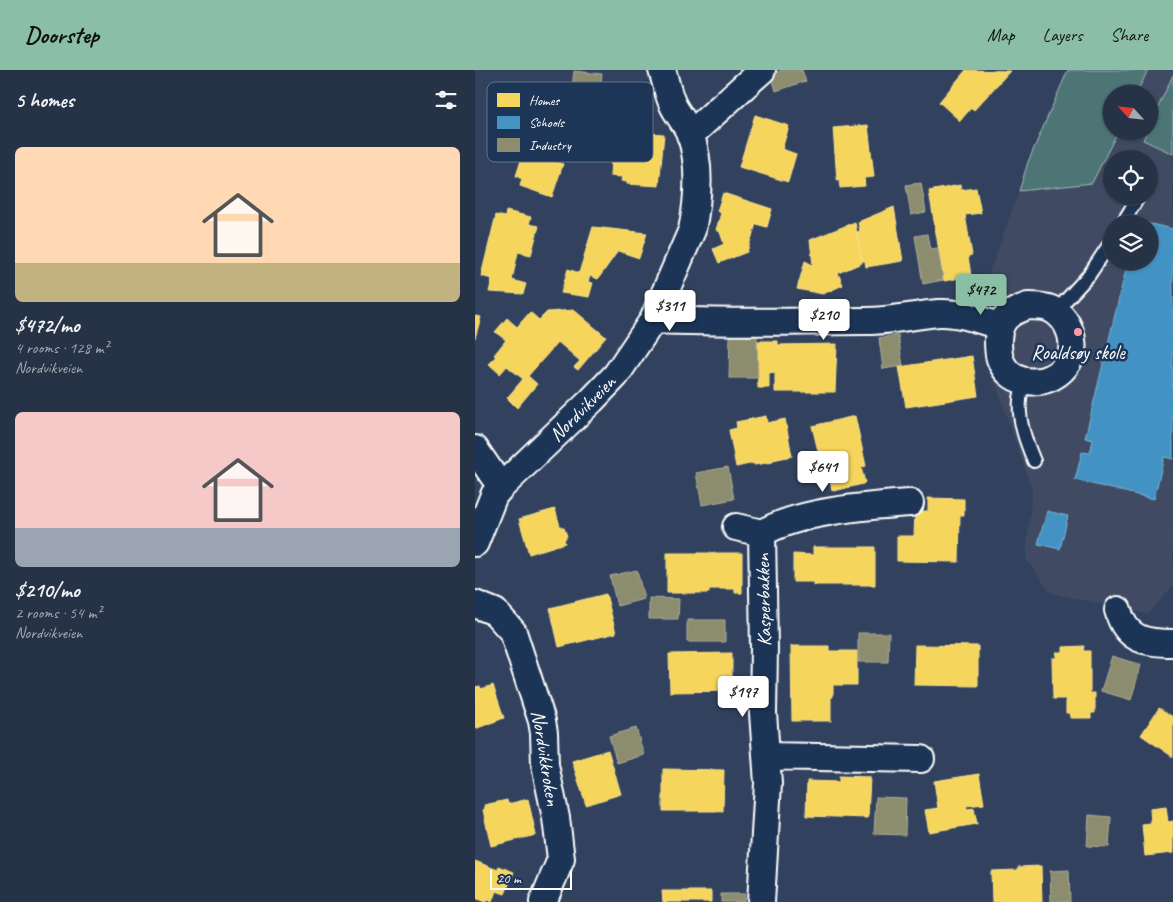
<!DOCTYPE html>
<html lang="en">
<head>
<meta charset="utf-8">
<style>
	:root { --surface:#263246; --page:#2e3a4d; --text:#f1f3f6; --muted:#a4aab3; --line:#424d5f; --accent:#8abfa5 }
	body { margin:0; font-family:Caveat,sans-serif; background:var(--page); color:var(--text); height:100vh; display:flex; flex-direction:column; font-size:19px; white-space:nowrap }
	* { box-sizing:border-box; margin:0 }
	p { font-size:16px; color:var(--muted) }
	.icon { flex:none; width:28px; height:28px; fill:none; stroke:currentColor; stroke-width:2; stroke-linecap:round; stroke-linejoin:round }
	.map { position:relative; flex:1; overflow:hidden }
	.drawer { display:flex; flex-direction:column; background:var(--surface); width:475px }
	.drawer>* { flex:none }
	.needle { width:32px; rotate:297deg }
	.buttons { position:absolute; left:628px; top:15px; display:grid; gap:10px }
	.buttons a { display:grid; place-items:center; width:55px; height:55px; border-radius:50%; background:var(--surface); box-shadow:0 1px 4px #0004,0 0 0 1px var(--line); font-size:25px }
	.scale { position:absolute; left:15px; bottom:12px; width:82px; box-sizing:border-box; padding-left:5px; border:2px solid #fff; border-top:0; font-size:14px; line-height:18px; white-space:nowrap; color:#fff; -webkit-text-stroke:4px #1d3557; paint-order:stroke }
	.price { position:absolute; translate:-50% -42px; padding:0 11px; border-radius:5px; background:#fff; color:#222; font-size:16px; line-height:32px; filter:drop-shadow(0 1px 2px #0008) }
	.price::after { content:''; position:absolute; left:50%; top:30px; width:15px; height:11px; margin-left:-8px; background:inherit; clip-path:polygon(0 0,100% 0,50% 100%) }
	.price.on { background:var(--accent); color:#111 }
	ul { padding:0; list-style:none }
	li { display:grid; align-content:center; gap:10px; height:265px; padding:0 15px }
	li span { display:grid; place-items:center; height:155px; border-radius:8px; color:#555 }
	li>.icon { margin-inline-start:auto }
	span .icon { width:90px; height:90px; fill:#fffc; stroke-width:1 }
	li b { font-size:21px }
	h2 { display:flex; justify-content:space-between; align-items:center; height:60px; padding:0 15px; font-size:21px }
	header { display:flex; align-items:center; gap:30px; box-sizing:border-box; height:70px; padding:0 25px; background:var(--accent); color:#111 }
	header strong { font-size:24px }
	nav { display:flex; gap:28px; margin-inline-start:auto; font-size:18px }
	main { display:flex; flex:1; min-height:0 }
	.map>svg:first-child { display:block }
	.built { fill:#414b63; fill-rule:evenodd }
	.green { fill:#4d7476; stroke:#a6baba }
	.homes { fill:#f6d55c; stroke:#f9e28d }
	.schools { fill:#4393c3; stroke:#7bb3d5 }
	.industry { fill:#8c8c6e; stroke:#aeae9a }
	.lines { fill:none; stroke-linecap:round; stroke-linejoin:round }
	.service-casing { stroke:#fff; stroke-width:16 }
	.minor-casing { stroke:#fff; stroke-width:30 }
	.service { stroke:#1d3557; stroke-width:12 }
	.minor { stroke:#1d3557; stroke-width:26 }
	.poi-dot { fill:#ff9aa2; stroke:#1d3557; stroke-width:2 }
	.labels { text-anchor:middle; stroke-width:5; stroke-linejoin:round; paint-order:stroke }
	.poi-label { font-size:20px; fill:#fff; stroke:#1d3557 }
	.street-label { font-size:20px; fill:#fff; stroke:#1d3557 }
	.key { fill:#1d3557; stroke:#617289; stroke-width:1 }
	.key-label { font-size:14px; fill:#fff }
</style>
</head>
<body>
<header>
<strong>Doorstep</strong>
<nav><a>Map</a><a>Layers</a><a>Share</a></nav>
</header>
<main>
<section class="drawer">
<h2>5 homes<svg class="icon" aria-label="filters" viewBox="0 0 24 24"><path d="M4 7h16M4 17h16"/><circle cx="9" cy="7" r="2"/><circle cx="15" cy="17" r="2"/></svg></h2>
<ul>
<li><span style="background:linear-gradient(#ffd9b3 75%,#c2b280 0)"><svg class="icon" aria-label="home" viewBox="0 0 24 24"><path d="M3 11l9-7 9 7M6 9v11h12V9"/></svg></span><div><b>$472/mo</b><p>4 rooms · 128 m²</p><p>Nordvikveien</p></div></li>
<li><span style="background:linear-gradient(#f6c9c9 75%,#9aa5b1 0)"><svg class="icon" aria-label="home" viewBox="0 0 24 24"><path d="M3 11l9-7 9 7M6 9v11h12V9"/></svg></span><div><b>$210/mo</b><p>2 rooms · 54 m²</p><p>Nordvikveien</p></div></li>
</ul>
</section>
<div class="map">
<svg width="698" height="832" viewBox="0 0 698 832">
	<rect width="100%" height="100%" fill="#32425e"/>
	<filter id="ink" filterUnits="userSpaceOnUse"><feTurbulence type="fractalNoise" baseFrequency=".02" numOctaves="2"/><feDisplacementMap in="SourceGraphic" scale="10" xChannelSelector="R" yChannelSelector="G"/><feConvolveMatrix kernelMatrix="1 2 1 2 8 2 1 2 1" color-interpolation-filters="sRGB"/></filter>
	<g filter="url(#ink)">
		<!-- built -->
		<path class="built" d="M673,0H698V516L672,544L576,523L551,489L557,419L512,289L503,235L544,121L617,113L643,61H674V24H661ZM636,89H674V126H636ZM636,154H674V191H636Z"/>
		<!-- green -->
		<path class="green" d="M593,0H673L661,24H636V61H643L617,113L544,121L553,92Z
			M698,5V84L668,70Z"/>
		<!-- homes -->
		<path class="homes" d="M491,0L535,1L499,40L496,38L485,51L464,32Z
			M280,45L314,56L307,79L321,84L313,112L264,97Z
			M393,55L399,107L389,108L390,116L365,118L364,110H362L358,58Z
			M138,61L189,64L184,116L152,114V112L146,111L147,107L135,106Z
			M60,75L81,82L78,91L88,94L77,127L45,116L47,109L41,106L49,81L57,84Z
			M485,115L486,120L501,118L506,143L490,145L497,185L493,186L496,206L469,211L454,121Z
			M248,123L297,139L292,157L281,154L272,182L244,193L238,179L249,174L245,162L241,160L246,143L242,141Z
			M419,137L428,191L391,197L390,191H387L382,162L385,161L383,152Z
			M31,141L56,147L54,154L64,156L56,185L43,182L37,210L51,214L48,224L14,222L17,209L6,206L21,145L30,147Z
			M380,152L387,193L363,203L368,215L348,224L322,219L330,191L338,195L335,170Z
			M118,157L172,163L164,188L143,181L123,209L115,206L113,212L118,213L114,227L86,223L93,199L104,203Z
			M99,240L131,267L103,300L99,297L105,291L83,272L53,306L62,314L42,338L32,328L48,309L32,296L25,304L14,294L21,286L19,285L31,270L20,262L32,248L42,257L55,242L64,250L72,242Z
			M0,246L6,247L0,268Z
			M282,271H303V275L362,274L360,322H300V302L294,303V318H283Z
			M497,286L503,326L431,337L424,297Z
			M291,346L292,353L310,349L317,386L298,390V392L279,395V393L261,397L254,360L262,358L261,352Z
			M380,346L391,396L386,398L390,412L388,414L359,421L357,420L354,405L349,406L337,356Z
			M453,428L489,429V445H485L484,492L422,491V466H439L440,441H453Z
			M80,439L85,456L89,458L92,466L89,470L90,473L54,484L44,449Z
			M338,477H400V515H338V512H318V484L338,485Z
			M192,483H267V523H260V519H234V523H192Z
			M131,524L141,563L84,577L75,538Z
			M440,575L503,576V616L439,615Z
			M316,576H354V581H382V615H358V627H356V651H317Z
			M609,576L608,581H615V623H620V643H616V648H595V643H591V629H578L577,588H581V582H588V577Z
			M257,583V621L195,622L194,584Z
			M18,615L29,648L0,659V617L5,616L6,619Z
			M684,638L698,647V687L666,665Z
			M133,680L146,724L111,735L97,691Z
			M188,699L249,700L248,741H188Z
			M504,704L509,734L491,736L492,739L499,738L502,754L454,762L450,740L463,738L459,711Z
			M364,706L395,707L393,748L331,746L332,711L364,712Z
			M53,729L61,765L16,776L8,740L10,739L9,735L32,730L33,734Z
			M691,737L693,752L698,751V783L670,786L667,754L676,753L675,739Z
			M0,791L23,800L24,796L39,802L30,824L21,821L17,832L13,830L10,832L0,828Z
			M566,796L567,832H517L516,801L543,800V797Z
			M187,821H236V832H188Z"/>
		<!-- schools -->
		<path class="schools" d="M663,151L698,159V389L689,387L679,429L600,410L607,382L615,383L618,370L610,368L653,191H674V154H662Z
			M572,441L593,446L585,479L563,474Z"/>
		<!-- industry -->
		<path class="industry" d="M308,0H327L331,11L301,21L296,4Z
			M99,1L127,4L123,38L95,34Z
			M446,113L451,142L436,145L431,115Z
			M452,164L455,179L463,178L468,210L448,214L440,166Z
			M255,264H282L283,308H254Z
			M423,265L428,296L408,299L404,268Z
			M253,397L259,429L227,435L221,403Z
			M162,500L169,529L142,536L135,506Z
			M174,528L204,529L203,549H174Z
			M212,550H250V572H212Z
			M383,563H414L413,592H383Z
			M637,586L666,595L656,630L626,621Z
			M161,658L169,685L142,693L134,666Z
			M401,727L431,728L430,765L399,764Z
			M614,745L636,747L634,777L612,776Z
			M594,800L595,832H576L575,801Z
			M246,824H270L269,832H246Z"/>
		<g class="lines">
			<defs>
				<path id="service" d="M647,154L664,126
					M580,242L614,205L636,172
					M550,311C548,317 545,324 545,330C543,351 551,372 559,391"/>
				<path id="minor" d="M215,65L287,0
					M553,236C561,236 569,236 576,239C595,249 603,274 593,292C578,318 535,319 525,289C523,283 523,276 523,270C524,249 534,242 553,236Z
					M178,250C249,253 321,252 392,251C417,251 440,245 464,243C484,242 505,250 524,256
					M0,379L26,417
					M261,457L287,463C325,441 391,436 435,433
					M0,473L19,425L26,417L117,330L141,305L178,250L217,160C223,131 226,93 215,64C211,54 204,46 199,37C193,26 191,12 187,0
					M0,534L20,542L38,562L67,651L69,663L70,695L81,748L86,789L68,832
					M643,540C651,570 670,573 698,573
					M291,686L446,689
					M286,832L293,713L288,643L289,578L287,463"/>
			</defs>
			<!-- service casing -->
			<use href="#service" class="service-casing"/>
			<!-- minor casing -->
			<use href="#minor" class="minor-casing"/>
			<!-- service -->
			<use href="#service" class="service"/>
			<!-- minor -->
			<use href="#minor" class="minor"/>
		</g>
	</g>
	<!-- markers -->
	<circle class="poi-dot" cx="603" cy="262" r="5"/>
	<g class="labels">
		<!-- poi labels -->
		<g class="poi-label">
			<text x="603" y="289">Roaldsøy skole</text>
		</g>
		<!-- street labels -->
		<g class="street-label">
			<text transform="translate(107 338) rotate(-45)" y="7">Nordvikveien</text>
			<text transform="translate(288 530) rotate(-91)" y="7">Kasperbakken</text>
			<text transform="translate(71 688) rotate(81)" y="7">Nordvikkroken</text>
		</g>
	</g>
	<!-- legend -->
	<rect x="12" y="12" width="166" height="80" rx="8" class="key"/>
	<rect x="22" y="23" width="23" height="14" fill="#f6d55c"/>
	<rect x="22" y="46" width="23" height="13" fill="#4393c3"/>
	<rect x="22" y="68" width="23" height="14" fill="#8c8c6e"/>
	<g class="key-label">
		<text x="54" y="35">Homes</text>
		<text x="54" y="57">Schools</text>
		<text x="54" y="80">Industry</text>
	</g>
</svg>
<div class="buttons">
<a><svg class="needle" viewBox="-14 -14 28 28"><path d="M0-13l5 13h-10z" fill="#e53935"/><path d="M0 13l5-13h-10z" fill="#a4aab3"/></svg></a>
<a><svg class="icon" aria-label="locate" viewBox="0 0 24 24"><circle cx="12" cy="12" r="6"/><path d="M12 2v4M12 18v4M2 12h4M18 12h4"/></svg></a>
<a><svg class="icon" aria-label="layers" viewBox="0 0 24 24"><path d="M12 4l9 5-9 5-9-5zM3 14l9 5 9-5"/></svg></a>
</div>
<div class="scale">20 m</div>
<b class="price on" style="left:506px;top:246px">$472</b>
<b class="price" style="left:195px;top:262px">$311</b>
<b class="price" style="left:349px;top:271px">$210</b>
<b class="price" style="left:348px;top:423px">$641</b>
<b class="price" style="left:268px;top:648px">$197</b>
</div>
</main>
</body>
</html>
